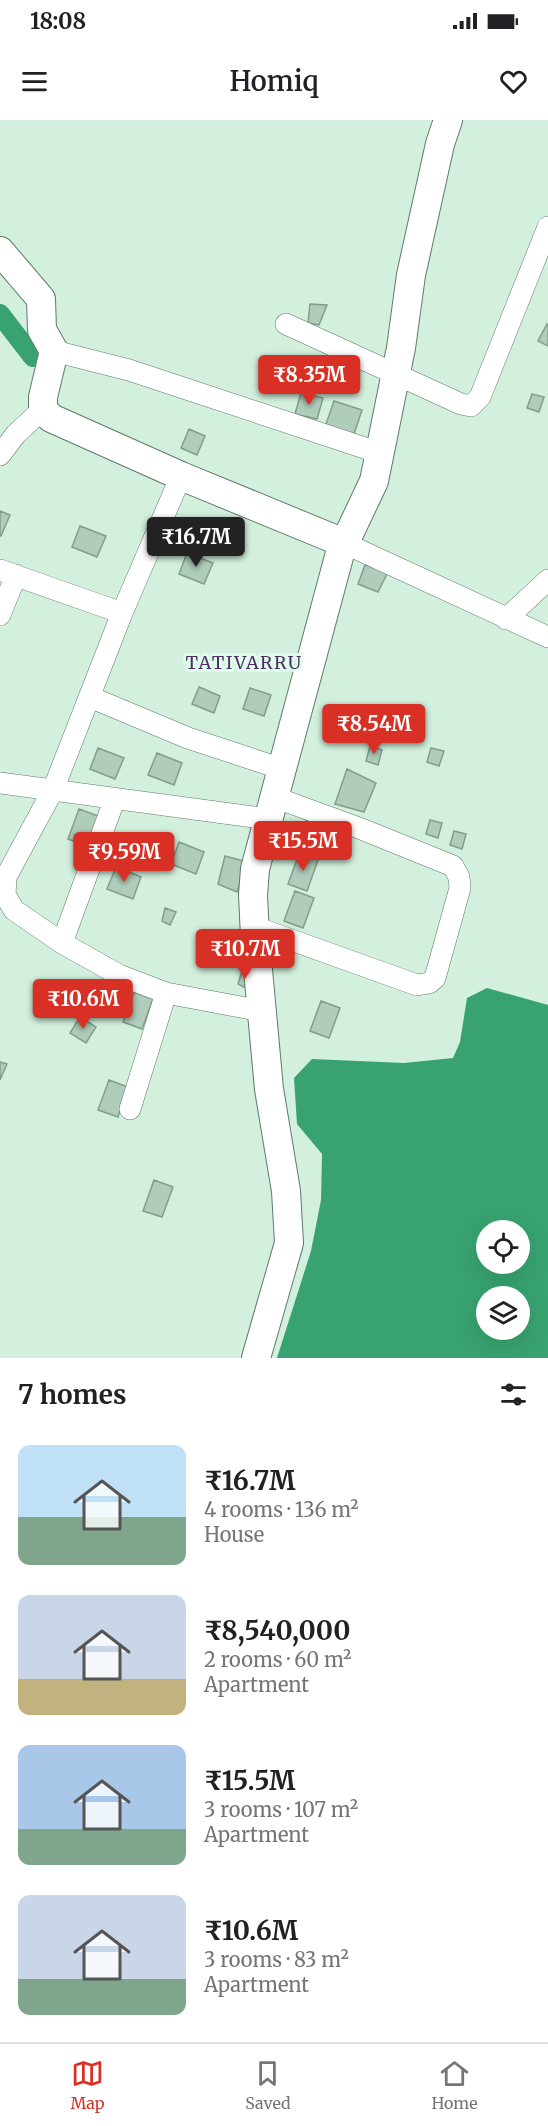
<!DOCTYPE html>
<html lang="en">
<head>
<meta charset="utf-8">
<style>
	:root { --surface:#fff; --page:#f2f2f2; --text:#202124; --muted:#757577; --line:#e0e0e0; --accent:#d93025 }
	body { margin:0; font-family:Merriweather,serif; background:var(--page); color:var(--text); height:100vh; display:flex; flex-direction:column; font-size:22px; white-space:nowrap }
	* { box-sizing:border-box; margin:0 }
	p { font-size:20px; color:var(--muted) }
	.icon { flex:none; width:33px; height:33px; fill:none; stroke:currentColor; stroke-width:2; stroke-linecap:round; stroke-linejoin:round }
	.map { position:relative; height:1238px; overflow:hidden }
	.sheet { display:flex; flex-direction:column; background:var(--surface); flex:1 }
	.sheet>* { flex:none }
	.fabs { position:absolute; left:476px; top:1100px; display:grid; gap:12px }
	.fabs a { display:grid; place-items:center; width:54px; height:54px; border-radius:50%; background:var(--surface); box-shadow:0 6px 24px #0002; font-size:30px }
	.price { position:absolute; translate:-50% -51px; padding:0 14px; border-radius:6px; background:var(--accent); color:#fff; font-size:20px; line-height:39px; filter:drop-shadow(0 2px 3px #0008) }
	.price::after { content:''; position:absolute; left:50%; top:36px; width:18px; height:14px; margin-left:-9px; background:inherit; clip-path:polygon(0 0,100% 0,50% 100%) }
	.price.selected { background:#222; color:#fff }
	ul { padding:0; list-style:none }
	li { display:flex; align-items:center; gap:18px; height:150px; padding:0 18px }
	li span { display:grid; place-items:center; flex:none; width:168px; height:120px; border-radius:12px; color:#555 }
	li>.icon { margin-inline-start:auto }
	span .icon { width:72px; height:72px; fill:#fffc; stroke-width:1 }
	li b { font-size:26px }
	h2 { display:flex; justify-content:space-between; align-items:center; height:72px; padding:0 18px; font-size:26px }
	.status { display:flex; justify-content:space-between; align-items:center; height:42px; padding:0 30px; background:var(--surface); direction:ltr }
	.status svg { height:16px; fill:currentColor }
	header { display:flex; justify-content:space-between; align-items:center; height:78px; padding:0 18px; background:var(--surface); font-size:27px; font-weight:600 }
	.tab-bar { display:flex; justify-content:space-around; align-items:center; height:84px; border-top:2px solid var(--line); background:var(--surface); font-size:16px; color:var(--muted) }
	.tab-bar a { display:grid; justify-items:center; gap:3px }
	.tab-bar .selected { color:var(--accent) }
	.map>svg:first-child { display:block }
	.water { fill:#38a370; fill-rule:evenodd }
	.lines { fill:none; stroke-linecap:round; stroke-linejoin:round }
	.canal { stroke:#38a370; stroke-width:20 }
	.building { fill:#b0cdbb; stroke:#819e8d; stroke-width:1.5 }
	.street-casing { stroke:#5f7a6a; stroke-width:22 }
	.secondary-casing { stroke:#5f7a6a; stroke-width:30 }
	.street { stroke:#fff; stroke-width:21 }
	.secondary { stroke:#fff; stroke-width:28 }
	.labels { text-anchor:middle; stroke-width:6; stroke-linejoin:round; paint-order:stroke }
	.quarter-label { font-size:18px; letter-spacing:1.5px; fill:#502f68; stroke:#dffdeb }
</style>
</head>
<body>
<div class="status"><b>18:08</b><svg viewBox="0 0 49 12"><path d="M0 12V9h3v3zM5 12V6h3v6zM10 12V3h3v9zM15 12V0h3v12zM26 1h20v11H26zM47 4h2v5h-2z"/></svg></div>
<header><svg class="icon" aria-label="menu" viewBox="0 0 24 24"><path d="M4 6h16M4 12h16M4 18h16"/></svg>Homiq<svg class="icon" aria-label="heart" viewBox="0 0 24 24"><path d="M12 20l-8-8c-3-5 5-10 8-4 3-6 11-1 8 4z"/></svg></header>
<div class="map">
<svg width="548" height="1238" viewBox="0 0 548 1238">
	<rect width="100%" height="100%" fill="#d2f0dd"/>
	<!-- water -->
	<path class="water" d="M487,868L548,885V1238H277L311,1131L321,1080L322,1034L297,1004L294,958L312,939L404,943L453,938L460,922L467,878ZM486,1110H519V1143H486ZM486,1176H519V1209H486Z"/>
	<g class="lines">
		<!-- canal -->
		<path class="canal" d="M0,194L33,237"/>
	</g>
	<!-- building -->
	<path class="building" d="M310,184L327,185L319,205L308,203Z
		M547,204L548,205V226L538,221Z
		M301,273L323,278L317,299L295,294Z
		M532,274L544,277L539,292L527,288Z
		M334,281L362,290L353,317L325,307Z
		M189,309L205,316L197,335L181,328Z
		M0,391L10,395L1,416H0Z
		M183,399L208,408L203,423L178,414Z
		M80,406L106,416L97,437L72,427Z
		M187,433L213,443L204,464L179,454Z
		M365,445L388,452L378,472L358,464Z
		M199,567L220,576L214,593L192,584Z
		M250,568L271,575L264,596L243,589Z
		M370,626L382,630L378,645L366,641Z
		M98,628L124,638L115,659L90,649Z
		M431,628L444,631L439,646L427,642Z
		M157,633L182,643L174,665L148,655Z
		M347,649L376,663L364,692L335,684Z
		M79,689L98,696L87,726L68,719Z
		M307,697L326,703L315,734L296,727Z
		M430,700L442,703L438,718L426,714Z
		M454,711L466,714L462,729L450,725Z
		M179,722L204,732L196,754L171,744Z
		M299,734L318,740L307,771L288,764Z
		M225,736L247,742L237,772L218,764Z
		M116,747L141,757L133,779L107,769Z
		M295,771L314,778L303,808L284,801Z
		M165,788L176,792L170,805L162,801Z
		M242,851L252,855L247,869L238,864Z
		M134,872L153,879L142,909L123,902Z
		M321,881L340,888L329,918L310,911Z
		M80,897L96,907L86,923L70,913Z
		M0,942L7,944L0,960Z
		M109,960L128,967L118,997L98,990Z
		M154,1060L173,1067L162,1097L143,1091Z"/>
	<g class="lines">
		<defs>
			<path id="street" d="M286,204L461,284L471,286L480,277L548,107
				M54,231L129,250L380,333
				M0,335L16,314L43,289
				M181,356L122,493L53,670L6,757L5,775L14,790L62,823L119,855L166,873L262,891
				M344,423L548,517
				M0,450L122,493
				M0,495L16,455
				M506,499L548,460
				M90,577L188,618L282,649
				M0,663L268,699
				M255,807L417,865L429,863L435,858L460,768L459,757L453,746L359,708L274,677
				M62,823L115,678
				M130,989L166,873"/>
			<path id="secondary" d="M0,131L41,179L42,210L54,231L43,277V289L51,298L181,356L344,423
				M256,1238L289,1123L286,1071L269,969L255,817L253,775L255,749L340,433L374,361L401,228L411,155L440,24L448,0"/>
		</defs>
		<!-- street casing -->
		<use href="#street" class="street-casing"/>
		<!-- secondary casing -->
		<use href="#secondary" class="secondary-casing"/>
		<!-- street -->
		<use href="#street" class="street"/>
		<!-- secondary -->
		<use href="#secondary" class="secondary"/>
	</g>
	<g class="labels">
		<!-- quarter labels -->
		<g class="quarter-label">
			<text x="244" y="549">TATIVARRU</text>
		</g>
	</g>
</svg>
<div class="fabs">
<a><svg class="icon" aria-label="locate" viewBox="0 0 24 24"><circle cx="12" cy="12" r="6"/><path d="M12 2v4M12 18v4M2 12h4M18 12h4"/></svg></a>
<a><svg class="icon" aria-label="layers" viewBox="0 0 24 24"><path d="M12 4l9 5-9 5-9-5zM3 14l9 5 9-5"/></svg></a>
</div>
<b class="price" style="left:309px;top:286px">₹8.35M</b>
<b class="price selected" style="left:196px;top:448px">₹16.7M</b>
<b class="price" style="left:374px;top:635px">₹8.54M</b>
<b class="price" style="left:303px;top:752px">₹15.5M</b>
<b class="price" style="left:124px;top:763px">₹9.59M</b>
<b class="price" style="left:245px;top:860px">₹10.7M</b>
<b class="price" style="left:83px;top:910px">₹10.6M</b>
</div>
<section class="sheet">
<h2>7 homes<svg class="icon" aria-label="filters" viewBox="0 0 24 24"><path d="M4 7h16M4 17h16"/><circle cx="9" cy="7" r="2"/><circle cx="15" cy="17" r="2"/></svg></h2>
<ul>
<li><span style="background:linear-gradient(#bfe0f5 60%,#7fa58c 0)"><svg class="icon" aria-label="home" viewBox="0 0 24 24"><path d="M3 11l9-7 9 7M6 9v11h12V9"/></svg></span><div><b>₹16.7M</b><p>4 rooms · 136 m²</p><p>House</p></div></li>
<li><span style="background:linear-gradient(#c9d6e8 70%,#c2b280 0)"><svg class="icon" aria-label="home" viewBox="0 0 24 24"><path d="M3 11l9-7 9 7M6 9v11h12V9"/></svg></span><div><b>₹8,540,000</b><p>2 rooms · 60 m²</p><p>Apartment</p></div></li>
<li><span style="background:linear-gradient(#a9c7e8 70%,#7fa58c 0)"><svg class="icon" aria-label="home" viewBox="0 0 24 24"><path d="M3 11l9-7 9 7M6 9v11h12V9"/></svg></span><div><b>₹15.5M</b><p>3 rooms · 107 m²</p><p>Apartment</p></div></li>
<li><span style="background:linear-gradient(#c9d6e8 70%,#7fa58c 0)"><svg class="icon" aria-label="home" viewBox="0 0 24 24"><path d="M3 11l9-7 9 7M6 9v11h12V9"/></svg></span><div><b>₹10.6M</b><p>3 rooms · 83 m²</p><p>Apartment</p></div></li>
</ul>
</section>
<nav class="tab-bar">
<a class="selected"><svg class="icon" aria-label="map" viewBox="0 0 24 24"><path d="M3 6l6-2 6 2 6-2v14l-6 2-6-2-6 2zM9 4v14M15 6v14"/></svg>Map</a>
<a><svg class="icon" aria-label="saved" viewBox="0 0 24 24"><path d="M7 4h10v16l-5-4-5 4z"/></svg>Saved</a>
<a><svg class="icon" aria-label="home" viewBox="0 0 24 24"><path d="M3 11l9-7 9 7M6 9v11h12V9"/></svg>Home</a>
</nav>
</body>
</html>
